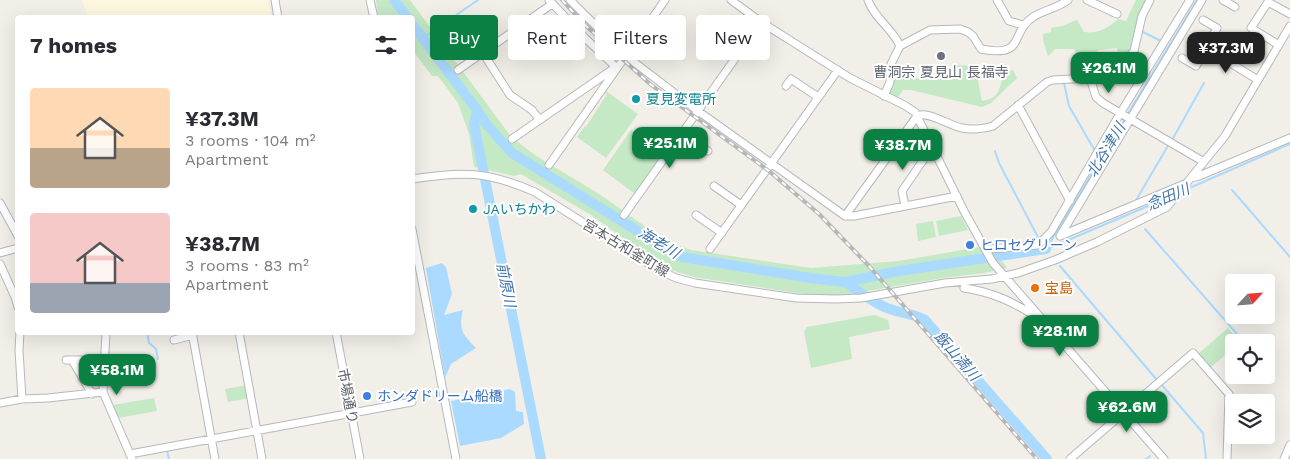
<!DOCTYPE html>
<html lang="en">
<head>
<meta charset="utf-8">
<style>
	:root { --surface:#fff; --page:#f2f2f3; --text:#2b2b33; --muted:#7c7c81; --accent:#0b8043 }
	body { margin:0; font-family:"Work Sans","Noto Sans JP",sans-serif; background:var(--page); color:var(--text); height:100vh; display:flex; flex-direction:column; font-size:19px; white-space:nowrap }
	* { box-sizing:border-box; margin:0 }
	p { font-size:16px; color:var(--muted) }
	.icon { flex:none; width:28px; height:28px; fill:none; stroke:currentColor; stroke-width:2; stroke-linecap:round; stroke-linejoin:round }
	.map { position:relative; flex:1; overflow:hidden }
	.side { position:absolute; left:15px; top:15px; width:400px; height:320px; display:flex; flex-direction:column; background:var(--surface); border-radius:5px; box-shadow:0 5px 20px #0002 }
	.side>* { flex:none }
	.hud { position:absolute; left:430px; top:15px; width:475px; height:45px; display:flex; gap:10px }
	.needle { width:32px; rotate:64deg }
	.fabs { position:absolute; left:1225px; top:274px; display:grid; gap:10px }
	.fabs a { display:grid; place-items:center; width:50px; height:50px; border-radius:5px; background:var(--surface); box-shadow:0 5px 20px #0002; font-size:25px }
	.price { position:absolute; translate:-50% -42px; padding:0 11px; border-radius:10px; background:var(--accent); color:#fff; font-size:16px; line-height:32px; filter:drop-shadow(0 1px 2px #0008) }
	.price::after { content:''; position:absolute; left:50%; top:30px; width:15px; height:11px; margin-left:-8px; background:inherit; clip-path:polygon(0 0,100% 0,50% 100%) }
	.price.on { background:#222; color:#fff }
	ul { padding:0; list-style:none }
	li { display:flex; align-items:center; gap:15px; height:125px; padding:0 15px }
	li span { display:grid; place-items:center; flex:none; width:140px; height:100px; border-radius:5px; color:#555 }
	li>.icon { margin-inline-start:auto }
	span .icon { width:60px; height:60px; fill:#fffc; stroke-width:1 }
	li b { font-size:21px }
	h2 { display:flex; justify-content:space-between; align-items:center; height:60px; padding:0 15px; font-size:21px }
	.chip { padding:0 18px; border-radius:5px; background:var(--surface); box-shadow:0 5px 20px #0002; font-size:18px; line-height:45px }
	.chip.on { background:var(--accent); color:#fff }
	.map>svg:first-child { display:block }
	.commercial { fill:#fef7e0 }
	.green { fill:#c5e8c5 }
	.water { fill:#aadaff }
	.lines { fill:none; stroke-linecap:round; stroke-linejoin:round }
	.stream { stroke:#aadaff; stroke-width:2 }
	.river { stroke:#aadaff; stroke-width:10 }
	.minor-casing { stroke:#b5b8bc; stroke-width:9 }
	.minor { stroke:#fff; stroke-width:7 }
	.rail-casing { stroke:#b6b7b8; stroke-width:4 }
	.rail { stroke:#fff; stroke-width:2; stroke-dasharray:5.5; stroke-linecap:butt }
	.worship-dot { fill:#6b7280; stroke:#fff; stroke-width:2 }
	.culture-dot { fill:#0f9aa8; stroke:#fff; stroke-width:2 }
	.shop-dot { fill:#3f7fe0; stroke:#fff; stroke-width:2 }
	.food-dot { fill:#e8710a; stroke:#fff; stroke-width:2 }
	.labels { text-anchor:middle; stroke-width:4; stroke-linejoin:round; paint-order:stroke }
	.worship-label { font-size:14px; fill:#5b616d; stroke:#fff }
	.culture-label { font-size:14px; fill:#0d838f; stroke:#fff; text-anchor:start }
	.shop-label { font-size:14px; fill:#366cbe; stroke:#fff; text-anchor:start }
	.street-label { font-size:14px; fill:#5f6368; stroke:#fff }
	.food-label { font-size:14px; fill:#c56008; stroke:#fff; text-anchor:start }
	.water-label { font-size:15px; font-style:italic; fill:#4174aa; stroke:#fff }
</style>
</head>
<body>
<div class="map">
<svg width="1290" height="459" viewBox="0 0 1290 459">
	<rect width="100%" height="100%" fill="#f1efe8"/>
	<!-- commercial -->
	<path class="commercial" d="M82,0H268L271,17H88Z"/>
	<!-- green -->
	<path class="green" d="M376,0H410L509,134C535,159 572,176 602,196C630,215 658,239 691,250L811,268L899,261L991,245L1007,268L984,273L943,278L844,295L820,296L797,293L694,277L671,270L652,259L591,215L521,174L514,176L474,167L469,134L458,103L438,76H432L413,51L412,18L378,17Z
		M1136,0H1147C1144,6 1141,12 1138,18C1134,32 1135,53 1120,59L1117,48L1098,50L1097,58L1080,60L1074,49H1055L1048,56L1043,40V34L1051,32V28L1062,26L1077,20L1084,32C1098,34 1108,28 1118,19L1126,21Z
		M954,65L975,66L982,101C1003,98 998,85 1006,71L1013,70L1017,78L991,103L982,107L911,90H903L898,97L889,93L894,69C914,77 924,84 946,77Z
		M603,89L638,114L606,158L577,137L585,126L586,127L607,94L602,91Z
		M631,130L665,153L635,194L603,170Z
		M961,216L968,230L939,236L936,221Z
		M933,221L936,237L918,241L916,224Z
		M874,315L888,320L890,329L849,337L852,359L811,368L804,331L807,327Z
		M1228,328L1240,342H1234V348L1210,368L1198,354Z
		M248,385L250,398L228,402L225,389Z
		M154,398L157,411L118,418L113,405Z"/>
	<!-- water -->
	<path class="water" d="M442,263L446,267L452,294L444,315L463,310C458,330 463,334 476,348L451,364L445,378L426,268Z
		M510,389L515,392L516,411L523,412L524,424L501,438L460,446L451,401Z"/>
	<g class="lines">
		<!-- stream -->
		<path class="stream" d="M1141,31L1161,41
			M423,38L478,0
			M1064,83L1069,106L1095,151
			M1127,115L1197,0
			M1172,140L1204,83
			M995,151L999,163L1040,241
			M1185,190L1290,144
			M1232,190L1290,257
			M1135,202L1169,144
			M1145,229L1244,342
			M1046,249L1125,119
			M1047,249L1174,195
			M1060,266L1157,380
			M147,332L149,343L156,349L158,359
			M1161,384L1203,433L1206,459
			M167,450L169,459
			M1146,459L1150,456"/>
		<!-- river -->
		<path class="river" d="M394,0L408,18
			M412,24L477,110L487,125L512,153L668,250L682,257L810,278L845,282L899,271L1046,249
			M477,110L474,124L541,459
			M845,282C859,291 874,304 890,309C903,314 912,313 925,320L1047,459"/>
		<defs>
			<path id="minor" d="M275,0L278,18
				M370,0L374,18
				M570,0L626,56L698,111L845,216H854L957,196
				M731,0L761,22L850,78L904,105L915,112L965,213L993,263L1164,459
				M868,0C874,18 893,29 900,46
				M997,0L1009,21L1023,25
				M1087,0L1117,14
				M1223,0L1235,7
				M1279,45L1251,28L1268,2L1290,14
				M1206,48L1258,80
				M483,53L510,95L532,110L540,120
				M1182,58L1196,66L1217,28L1203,20
				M458,70L552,4
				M1090,78L1096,97L1103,103L1204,162
				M786,86L791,79L818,97
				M884,96L890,82L891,64L900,46L930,30L960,29L968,32L973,36L981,49C1027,58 1009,33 1033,17C1044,10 1058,8 1068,0
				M1018,105L1070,201
				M683,132L708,151
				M512,139L616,67L585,38L549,0
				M549,165L665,0
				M1191,178L1199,176L1290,138
				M412,179C463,171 487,171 535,192L655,268L676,278L695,283L796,298L836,299L861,298L945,283L992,279L1018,273L1055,260L1097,242L1167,207L1225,136L1290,26
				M1187,183L1060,236L1202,0
				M714,186L741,205
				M0,203L18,236
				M905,206L902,191L928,153L934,150
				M624,215L761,22
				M696,215L722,233
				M845,216L917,116C927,110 950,126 962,128C971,130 984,129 993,126L1047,82L1053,80L1090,78L1102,75L1128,58L1134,51L1142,16L1150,0
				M412,229L456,459
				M710,249L838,70
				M989,249L1038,245L1051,232L1121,112L1190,0
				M0,253L18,248
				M0,264L15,297L18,307
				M964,288C992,292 1014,302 1038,318
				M20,332L19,350L22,399
				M106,332L103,392L132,459
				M192,332L215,459
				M239,332L262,459
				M336,332L360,459
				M174,340L193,335
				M66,360H105
				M72,360L92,394
				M0,403L22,399L48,398L103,392
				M130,454L412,402
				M1070,459L1193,353L1229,394L1227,459
				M1284,459L1290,445"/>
		</defs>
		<!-- minor casing -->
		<use href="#minor" class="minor-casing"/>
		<!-- minor -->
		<use href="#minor" class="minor"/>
		<defs>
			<path id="rail" d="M562,0L583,23L650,84L769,171L819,214L869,266L1037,459"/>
		</defs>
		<!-- rail casing -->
		<use href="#rail" class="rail-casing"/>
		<!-- rail -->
		<use href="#rail" class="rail"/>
	</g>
	<!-- markers -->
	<circle class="worship-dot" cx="941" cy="56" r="5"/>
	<g class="culture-dot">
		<circle cx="636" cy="99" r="5"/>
		<circle cx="473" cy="209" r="5"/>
	</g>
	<g class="shop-dot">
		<circle cx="970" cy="245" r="5"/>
		<circle cx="367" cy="396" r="5"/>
	</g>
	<circle class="food-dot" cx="1035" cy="288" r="5"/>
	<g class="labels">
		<!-- worship labels -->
		<g class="worship-label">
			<text x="941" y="77">曹洞宗 夏見山 長福寺</text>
		</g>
		<!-- culture labels -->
		<g class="culture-label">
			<text x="646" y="104">夏見変電所</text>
			<text x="483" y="214">JAいちかわ</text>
		</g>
		<!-- shop labels -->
		<g class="shop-label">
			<text x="980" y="250">ヒロセグリーン</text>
			<text x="377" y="401">ホンダドリーム船橋</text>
		</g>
		<!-- street labels -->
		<g class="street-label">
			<text transform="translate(626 248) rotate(31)" y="5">宮本古和釜町線</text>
			<text transform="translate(348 396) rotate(79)" y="5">市場通り</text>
		</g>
		<!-- food labels -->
		<g class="food-label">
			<text x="1045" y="293">宝島</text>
		</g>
		<!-- water labels -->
		<g class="water-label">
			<text transform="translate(1106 150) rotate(-59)" y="5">北谷津川</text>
			<text transform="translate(1168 197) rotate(-23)" y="5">念田川</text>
			<text transform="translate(659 243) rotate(31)" y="5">海老川</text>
			<text transform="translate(506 285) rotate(79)" y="5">前原川</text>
			<text transform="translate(957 356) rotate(49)" y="5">飯山満川</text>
		</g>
	</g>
</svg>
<div class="fabs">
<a><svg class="needle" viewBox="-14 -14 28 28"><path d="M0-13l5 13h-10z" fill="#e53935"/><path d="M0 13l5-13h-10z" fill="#7c7c81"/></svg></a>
<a><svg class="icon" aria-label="locate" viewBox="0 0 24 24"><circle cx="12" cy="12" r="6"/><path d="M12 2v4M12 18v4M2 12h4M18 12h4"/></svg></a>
<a><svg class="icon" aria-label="layers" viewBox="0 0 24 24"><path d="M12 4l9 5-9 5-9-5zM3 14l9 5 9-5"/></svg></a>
</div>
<b class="price on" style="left:1226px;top:74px">¥37.3M</b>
<b class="price" style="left:1109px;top:94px">¥26.1M</b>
<b class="price" style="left:670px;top:169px">¥25.1M</b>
<b class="price" style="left:903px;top:171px">¥38.7M</b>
<b class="price" style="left:1060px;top:357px">¥28.1M</b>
<b class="price" style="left:117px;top:396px">¥58.1M</b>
<b class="price" style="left:1127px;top:433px">¥62.6M</b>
<div class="hud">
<a class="chip on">Buy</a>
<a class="chip">Rent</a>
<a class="chip">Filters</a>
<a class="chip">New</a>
</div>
<section class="side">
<h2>7 homes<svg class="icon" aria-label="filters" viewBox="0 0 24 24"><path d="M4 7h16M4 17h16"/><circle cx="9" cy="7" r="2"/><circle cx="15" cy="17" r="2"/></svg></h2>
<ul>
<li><span style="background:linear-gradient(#ffd9b3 60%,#b9a48a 0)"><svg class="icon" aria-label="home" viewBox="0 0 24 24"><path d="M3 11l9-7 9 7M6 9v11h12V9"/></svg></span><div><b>¥37.3M</b><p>3 rooms · 104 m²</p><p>Apartment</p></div></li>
<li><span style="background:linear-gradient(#f6c9c9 70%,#9aa5b1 0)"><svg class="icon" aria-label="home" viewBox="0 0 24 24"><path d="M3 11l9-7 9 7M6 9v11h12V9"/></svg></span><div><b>¥38.7M</b><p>3 rooms · 83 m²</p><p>Apartment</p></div></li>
</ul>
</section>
</div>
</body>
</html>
